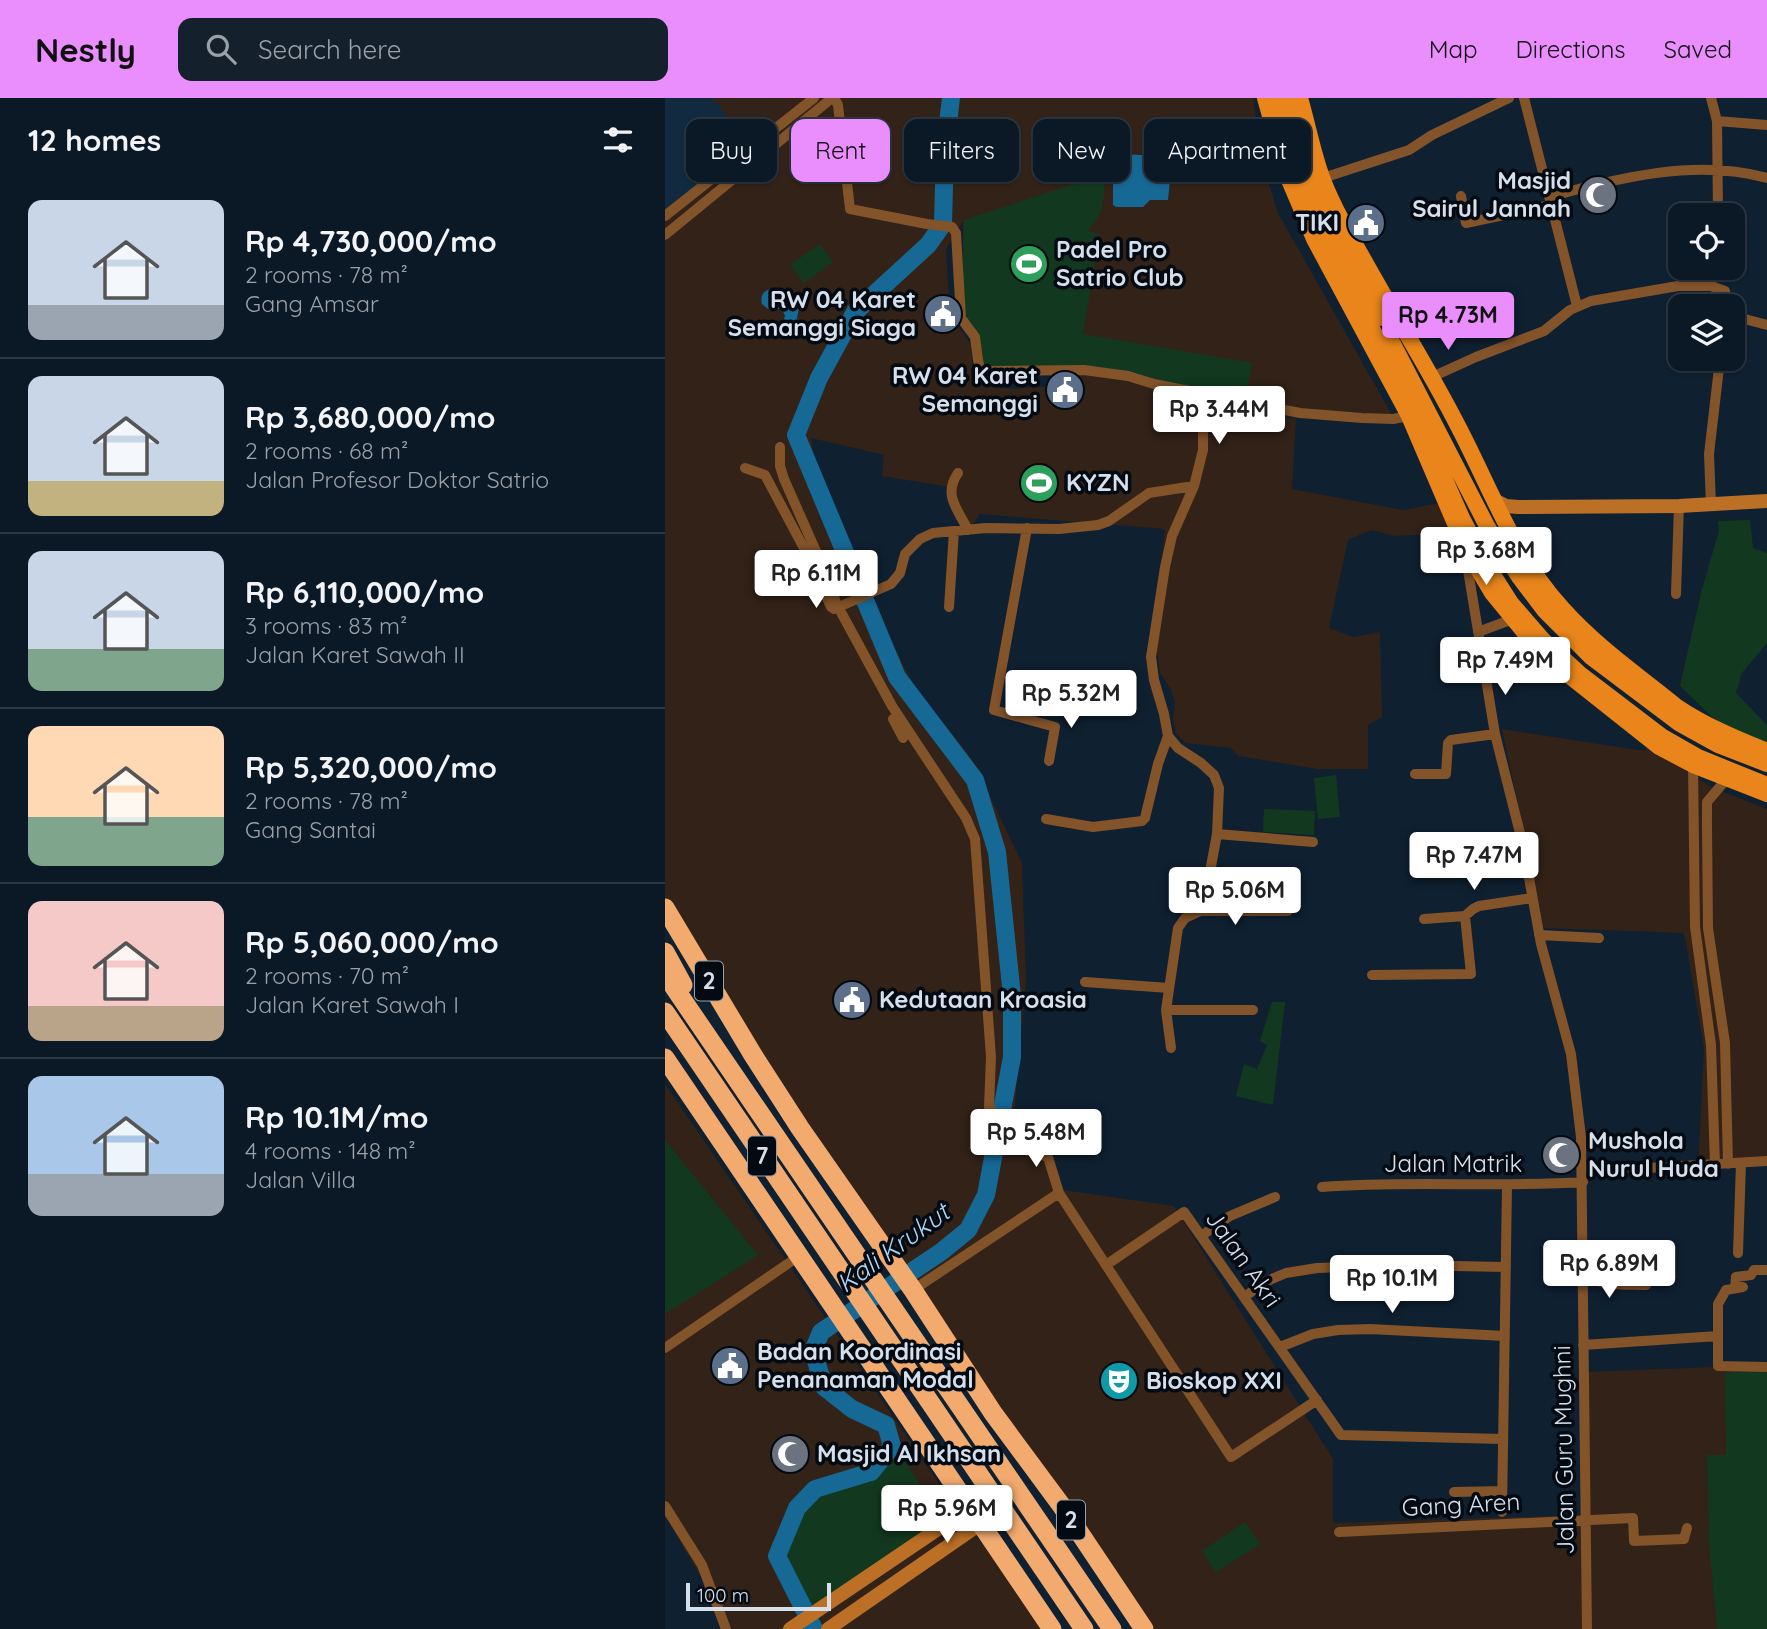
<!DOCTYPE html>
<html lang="en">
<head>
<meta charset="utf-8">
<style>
	:root { --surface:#0b1825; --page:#14212d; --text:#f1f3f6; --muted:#9aa0a7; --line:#2b3742; --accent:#ea8dfd }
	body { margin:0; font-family:Quicksand,sans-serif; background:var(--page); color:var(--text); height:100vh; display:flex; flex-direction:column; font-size:26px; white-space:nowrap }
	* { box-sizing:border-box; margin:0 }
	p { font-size:23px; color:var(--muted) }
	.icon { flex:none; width:38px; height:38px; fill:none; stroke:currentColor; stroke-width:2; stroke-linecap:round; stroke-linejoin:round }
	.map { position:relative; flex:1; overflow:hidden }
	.drawer { display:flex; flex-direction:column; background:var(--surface); width:665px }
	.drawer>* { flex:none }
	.top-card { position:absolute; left:21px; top:21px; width:665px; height:63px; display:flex; gap:14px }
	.tools { position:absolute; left:1003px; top:105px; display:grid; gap:14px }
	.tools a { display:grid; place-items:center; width:77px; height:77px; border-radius:14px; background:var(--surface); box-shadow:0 2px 5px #0004,0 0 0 2px var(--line); font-size:35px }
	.scale { position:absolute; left:21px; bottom:18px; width:145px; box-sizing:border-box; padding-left:7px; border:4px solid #d5e0ec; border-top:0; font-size:19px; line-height:24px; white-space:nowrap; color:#d5e0ec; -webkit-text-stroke:5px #040a11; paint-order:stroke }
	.price { position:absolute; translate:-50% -60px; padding:0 16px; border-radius:7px; background:#fff; color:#222; font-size:23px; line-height:46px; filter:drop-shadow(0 2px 4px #0008) }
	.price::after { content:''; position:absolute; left:50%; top:42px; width:21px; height:16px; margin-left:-10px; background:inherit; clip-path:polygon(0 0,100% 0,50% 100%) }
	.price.on { background:var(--accent); color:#111 }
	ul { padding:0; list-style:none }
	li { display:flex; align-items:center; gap:21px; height:175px; padding:0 28px }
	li+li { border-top:2px solid var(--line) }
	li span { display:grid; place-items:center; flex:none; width:196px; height:140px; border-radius:14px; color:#555 }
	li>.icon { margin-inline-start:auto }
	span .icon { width:84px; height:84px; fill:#fffc; stroke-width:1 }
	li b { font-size:30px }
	h2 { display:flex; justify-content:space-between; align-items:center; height:84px; padding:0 28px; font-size:30px }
	.pill { padding:0 24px; border-radius:14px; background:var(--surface); box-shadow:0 2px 5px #0004,0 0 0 2px var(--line); font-size:24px; line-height:63px }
	.pill.on { background:var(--accent); color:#111 }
	header { display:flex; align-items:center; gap:42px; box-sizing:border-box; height:98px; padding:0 35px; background:var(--accent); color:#111 }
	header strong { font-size:33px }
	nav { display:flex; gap:38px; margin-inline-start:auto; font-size:24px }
	.search { width:490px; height:63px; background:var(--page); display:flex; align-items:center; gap:18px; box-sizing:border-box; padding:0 24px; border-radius:14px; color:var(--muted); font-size:26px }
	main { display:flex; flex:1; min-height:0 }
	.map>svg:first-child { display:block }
	.commercial { fill:#322218 }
	.built { fill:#122a3f }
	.green { fill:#12391f }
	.water { fill:#166895 }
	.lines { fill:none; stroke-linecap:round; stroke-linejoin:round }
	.river { stroke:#166895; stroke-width:18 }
	.street { stroke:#83532a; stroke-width:10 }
	.secondary { stroke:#bc7026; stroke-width:14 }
	.primary { stroke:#e9851b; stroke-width:16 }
	.highway { stroke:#f2aa6f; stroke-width:19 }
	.primary-bridge { stroke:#e9851b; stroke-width:16 }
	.labels { text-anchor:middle; stroke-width:7; stroke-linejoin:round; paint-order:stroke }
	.shield { fill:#040a11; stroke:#96a0aa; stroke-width:2 }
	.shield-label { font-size:23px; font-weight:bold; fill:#d5e0ec }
	.poi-label { font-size:24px; font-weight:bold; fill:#d5e0ec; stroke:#040a11; text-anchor:start }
	.street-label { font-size:24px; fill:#d5e0ec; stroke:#040a11 }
	.water-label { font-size:26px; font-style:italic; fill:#abd7f6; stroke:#040a11 }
</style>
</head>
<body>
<header>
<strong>Nestly</strong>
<div class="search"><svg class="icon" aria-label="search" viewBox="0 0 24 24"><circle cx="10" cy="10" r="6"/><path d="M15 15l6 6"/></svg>Search here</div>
<nav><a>Map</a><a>Directions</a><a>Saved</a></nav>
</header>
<main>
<section class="drawer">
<h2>12 homes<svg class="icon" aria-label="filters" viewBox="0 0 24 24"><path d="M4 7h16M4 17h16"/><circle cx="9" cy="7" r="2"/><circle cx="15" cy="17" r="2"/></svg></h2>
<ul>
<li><span style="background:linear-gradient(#c9d6e8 75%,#9aa5b1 0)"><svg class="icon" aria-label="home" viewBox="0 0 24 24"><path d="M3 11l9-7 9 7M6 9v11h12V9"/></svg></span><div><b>Rp 4,730,000/mo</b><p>2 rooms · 78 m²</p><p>Gang Amsar</p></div></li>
<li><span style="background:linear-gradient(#c9d6e8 75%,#c2b280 0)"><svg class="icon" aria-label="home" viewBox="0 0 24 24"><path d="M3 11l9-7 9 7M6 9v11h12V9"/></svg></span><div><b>Rp 3,680,000/mo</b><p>2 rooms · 68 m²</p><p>Jalan Profesor Doktor Satrio</p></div></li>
<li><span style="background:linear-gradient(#c9d6e8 70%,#7fa58c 0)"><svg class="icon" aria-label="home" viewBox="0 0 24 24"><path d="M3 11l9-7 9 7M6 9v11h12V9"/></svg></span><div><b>Rp 6,110,000/mo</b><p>3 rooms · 83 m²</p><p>Jalan Karet Sawah II</p></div></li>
<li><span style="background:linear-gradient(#ffd9b3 65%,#7fa58c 0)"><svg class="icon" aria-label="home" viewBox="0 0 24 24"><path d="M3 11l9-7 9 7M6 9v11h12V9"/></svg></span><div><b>Rp 5,320,000/mo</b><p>2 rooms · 78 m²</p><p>Gang Santai</p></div></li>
<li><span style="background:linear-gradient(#f6c9c9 75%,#b9a48a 0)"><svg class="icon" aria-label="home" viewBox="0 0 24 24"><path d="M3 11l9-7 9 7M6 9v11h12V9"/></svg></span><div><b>Rp 5,060,000/mo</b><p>2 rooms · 70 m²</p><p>Jalan Karet Sawah I</p></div></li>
<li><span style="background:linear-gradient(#a9c7e8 70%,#9aa5b1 0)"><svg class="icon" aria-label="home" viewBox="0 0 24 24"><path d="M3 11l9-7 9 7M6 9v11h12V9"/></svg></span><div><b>Rp 10.1M/mo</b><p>4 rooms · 148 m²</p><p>Jalan Villa</p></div></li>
</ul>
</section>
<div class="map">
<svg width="1102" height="1531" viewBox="0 0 1102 1531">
	<rect width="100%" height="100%" fill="#0f2031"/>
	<!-- commercial -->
	<path class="commercial" d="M0,0H588L598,67L613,115L727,317L634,311L313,238L307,224L301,221L298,195V124L281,151L284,200L291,225L306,247L309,282L318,288L349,291L413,286L416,271L565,309L631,321L627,391L738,412L775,405L784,435L729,438L706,432L683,442L664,530L688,539L715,534L717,619L703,627V671H652L574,658L566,650L521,645L511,636L508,622L510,604L505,590L495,575L489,534L500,431L315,416L301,436L284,389L217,378L219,357L146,340L158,409L249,588L307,661L357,765L361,883L347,1038L387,1058L398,1092L509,1108L668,1361V1425L920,1417V1274L1102,1267V1531H488L328,1315L0,810Z
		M837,631L980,653L983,648L1046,689L1102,711V1066L1033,1070L1039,950L1019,835L879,830Z
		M0,986L290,1409L380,1531H67L0,1418Z"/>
	<!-- built -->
	<path class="built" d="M0,0H48L84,47L0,113Z"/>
	<!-- green -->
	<path class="green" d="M440,76C438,103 442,111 423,133L435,136L418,236L587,265L580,302L478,279L321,271C312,256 318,230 301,221L298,195L299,122Z
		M155,146L168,164L139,185L125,167Z
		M1085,422L1088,450L1102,455V545L1077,575L1071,595L1102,627V655L1069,640L1015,588L1037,491L1054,433L1053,423Z
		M671,677L675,719L653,721L649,680Z
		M599,711L650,713L649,737L598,734Z
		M607,904H620L608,1007L571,998L579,966L592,971L602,947L595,943Z
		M0,1042L93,1157L0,1216Z
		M1102,1272V1531H1052L1044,1445L1042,1357H1061L1060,1275Z
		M231,1351L278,1420L145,1511L117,1458L136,1412L152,1395L210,1379Z
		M580,1424L595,1446L551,1474L537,1453Z"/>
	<!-- water -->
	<path class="water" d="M457,56L496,58L506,72L503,102H485L478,109H451L448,107V60Z
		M107,191L113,193L117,201L132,199L136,201L132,220L134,226L122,233L116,229L120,218L117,211H103L97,206C95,198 98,192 107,191Z"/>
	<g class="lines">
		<!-- river -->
		<path class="river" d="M149,1531L112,1458L132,1410L150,1391L206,1374L227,1348L221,1327L187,1311L159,1289L148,1253L156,1234L276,1154L303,1132L321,1097L347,959V898L332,754L310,682L232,579L131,337L154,280L190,214L263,147L278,126L280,50L286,0"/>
		<!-- street -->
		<path class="street" d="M169,0L173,7L185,111L262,126L287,129L291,135L296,220L310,239L313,262L315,270L319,273L419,272L463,278L489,286L635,315L697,320L728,321L744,318
			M859,0L912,208
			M1046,0L1052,23L1053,117
			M1052,23L1102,27
			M658,80L744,52L767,37L844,0
			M796,98L801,125L886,107
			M884,99C955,80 1030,60 1102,80
			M0,118L149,0
			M0,137L167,0
			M1046,188L1048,170
			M1068,218L1102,227
			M767,279L811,259L879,233L905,212L926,203L1013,188H1046L1060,193L1062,208
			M551,299L538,332V352L529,388L507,438L500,469L486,559L489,582L499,616L503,638L513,650L536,665L549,677L554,690L552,736L539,806L536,813L520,820L513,830L501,912H588
			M115,349V368L119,381L166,487L171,505L227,608L301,720L310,741L326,959L324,1009L352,1046L361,1052L383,1059L394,1095L566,1359L652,1302
			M80,370L100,377L141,454L166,509
			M293,375C278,397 292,410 303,432
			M1046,407L1044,356L1055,261
			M362,430L329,612L390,629L384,663
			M800,454L830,636L858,747L876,846L906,956L916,1039L922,1531
			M1011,496L1014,408
			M284,509L289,433
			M169,511L226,486L235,475L240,456L255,441L268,435L321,430L394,431L433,427L444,423L484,395L529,388
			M813,534L848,521
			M228,621L238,640
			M1028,667L1030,829L1046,947L1050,1067
			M750,676H781L783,645L786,642L830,636
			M381,721L428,729L477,723L480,720L493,666L503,638
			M552,736L648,744
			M536,813H623
			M759,821L800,818L808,811L814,808L867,800
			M874,837L934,840
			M707,877L806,876L800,818
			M420,884L504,890
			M501,912L506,950
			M1063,1066L1060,945L1043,830L1042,728V704L1059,684H1068
			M918,1070H982L1102,1063
			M657,1089C744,1082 831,1090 918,1084
			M536,1138L565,1118L610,1099
			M1073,1155L1076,1065
			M441,1167L519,1114L676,1337L838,1341
			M919,1176C938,1189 959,1186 981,1187
			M1070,1190L1071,1179L1086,1177L1089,1172H1102
			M248,1192L394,1095
			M579,1199L602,1183L621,1175L652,1170L738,1167L841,1169
			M1053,1238V1206L1061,1192L1078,1189
			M918,1247L1053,1238V1268L1102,1269
			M615,1249L648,1236L673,1232L705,1231L840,1238
			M0,1250L134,1158
			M789,1394L837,1393
			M0,1408L37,1467L61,1531
			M837,1414L842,1088
			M674,1434L968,1420L969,1443L1019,1441L1022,1430"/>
		<!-- secondary -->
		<path class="secondary" d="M829,402L841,408L853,409L1014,408L1102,403
			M125,1531L304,1410
			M163,1531L315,1426"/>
		<!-- primary -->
		<path class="primary" d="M600,0L621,75L649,141L744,318L800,449L827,495L878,557L994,649L1028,667L1102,696
			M635,0C643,27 648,56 658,82C669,110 684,136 699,162C730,218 764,271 793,328C826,391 849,458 898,511C931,548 973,577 1011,608C1039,627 1070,640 1102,653"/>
		<!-- highway -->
		<path class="highway" d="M0,810L88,957L135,1030L248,1192L328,1315L396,1407L479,1531
			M0,854L18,887
			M0,876L447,1531
			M0,914L419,1531
			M0,960L387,1531"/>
		<!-- primary-bridge -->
		<path class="primary-bridge" d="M612,0L628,54L650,119L752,318L797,420L820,464L846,505L878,542L914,575L998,639L1033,659L1102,687
			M624,0L649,83L661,116L715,220
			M725,240L822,428L854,479L879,512L926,559L1015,626L1053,647L1102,666"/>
	</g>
	<!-- icons -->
	<defs>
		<symbol id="mosque-disc" viewBox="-11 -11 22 22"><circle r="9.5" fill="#6b7280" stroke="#040a11"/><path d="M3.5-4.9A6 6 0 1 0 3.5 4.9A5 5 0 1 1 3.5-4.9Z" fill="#fff"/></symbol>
		<symbol id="civic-disc" viewBox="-11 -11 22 22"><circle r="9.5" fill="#5c6f8a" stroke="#040a11"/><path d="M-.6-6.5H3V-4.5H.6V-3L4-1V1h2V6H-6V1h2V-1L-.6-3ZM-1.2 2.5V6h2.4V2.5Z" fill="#fff"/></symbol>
		<symbol id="stadium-disc" viewBox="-11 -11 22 22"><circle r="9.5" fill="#2e9e5b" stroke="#040a11"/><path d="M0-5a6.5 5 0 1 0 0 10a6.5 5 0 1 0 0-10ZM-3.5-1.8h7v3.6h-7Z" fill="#fff"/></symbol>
		<symbol id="theatre-disc" viewBox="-11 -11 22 22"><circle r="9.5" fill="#0f9aa8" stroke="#040a11"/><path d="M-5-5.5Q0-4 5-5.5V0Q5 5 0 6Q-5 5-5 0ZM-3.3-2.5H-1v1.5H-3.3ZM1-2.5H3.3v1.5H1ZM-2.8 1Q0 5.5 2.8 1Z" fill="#fff"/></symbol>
	</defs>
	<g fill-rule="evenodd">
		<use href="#mosque-disc" x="911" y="75" width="44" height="44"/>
		<use href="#civic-disc" x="679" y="103" width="44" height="44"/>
		<use href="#stadium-disc" x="342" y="144" width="44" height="44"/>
		<use href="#civic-disc" x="256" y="194" width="44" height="44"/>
		<use href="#civic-disc" x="378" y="270" width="44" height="44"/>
		<use href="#stadium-disc" x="352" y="363" width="44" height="44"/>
		<use href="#civic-disc" x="165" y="880" width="44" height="44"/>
		<use href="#mosque-disc" x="874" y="1035" width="44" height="44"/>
		<use href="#civic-disc" x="43" y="1246" width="44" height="44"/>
		<use href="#theatre-disc" x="432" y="1261" width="44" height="44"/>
		<use href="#mosque-disc" x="103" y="1334" width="44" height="44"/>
	</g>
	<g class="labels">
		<!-- shield labels -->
		<g class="shield">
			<rect x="30" y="863.5" width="28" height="39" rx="5"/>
			<rect x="83" y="1038.5" width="28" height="39" rx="5"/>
			<rect x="392" y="1402.5" width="28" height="39" rx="5"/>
		</g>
		<g class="shield-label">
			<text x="44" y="891">2</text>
			<text x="97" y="1066">7</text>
			<text x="406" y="1430">2</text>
		</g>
		<!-- poi labels -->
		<g class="poi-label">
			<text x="906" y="91" text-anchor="end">Masjid<tspan x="906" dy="28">Sairul Jannah</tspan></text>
			<text x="674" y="133" text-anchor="end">TIKI</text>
			<text x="391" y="160">Padel Pro<tspan x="391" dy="28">Satrio Club</tspan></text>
			<text x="251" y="210" text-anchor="end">RW 04 Karet<tspan x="251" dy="28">Semanggi Siaga</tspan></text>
			<text x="373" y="286" text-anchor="end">RW 04 Karet<tspan x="373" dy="28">Semanggi</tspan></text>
			<text x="401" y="393">KYZN</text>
			<text x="214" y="910">Kedutaan Kroasia</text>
			<text x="923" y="1051">Mushola<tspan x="923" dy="28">Nurul Huda</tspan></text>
			<text x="92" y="1262">Badan Koordinasi<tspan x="92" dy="28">Penanaman Modal</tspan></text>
			<text x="481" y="1291">Bioskop XXI</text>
			<text x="152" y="1364">Masjid Al Ikhsan</text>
		</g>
		<!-- street labels -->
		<g class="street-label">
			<text x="788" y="1074">Jalan Matrik</text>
			<text transform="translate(578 1161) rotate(55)" y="8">Jalan Akri</text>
			<text transform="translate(899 1352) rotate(-91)" y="8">Jalan Guru Mughni</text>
			<text transform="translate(796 1407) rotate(-3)" y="8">Gang Aren</text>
		</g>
		<!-- water labels -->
		<g class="water-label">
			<text transform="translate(228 1150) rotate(-36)" y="9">Kali Krukut</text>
		</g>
	</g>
</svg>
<div class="tools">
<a><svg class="icon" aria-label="locate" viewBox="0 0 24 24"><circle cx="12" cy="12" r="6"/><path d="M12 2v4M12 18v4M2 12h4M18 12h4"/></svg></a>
<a><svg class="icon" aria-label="layers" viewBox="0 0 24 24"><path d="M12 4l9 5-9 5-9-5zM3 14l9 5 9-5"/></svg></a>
</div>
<div class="scale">100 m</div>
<b class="price on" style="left:783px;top:254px">Rp 4.73M</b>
<b class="price" style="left:554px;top:348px">Rp 3.44M</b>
<b class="price" style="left:821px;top:489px">Rp 3.68M</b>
<b class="price" style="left:151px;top:512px">Rp 6.11M</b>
<b class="price" style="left:840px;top:599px">Rp 7.49M</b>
<b class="price" style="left:406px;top:632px">Rp 5.32M</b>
<b class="price" style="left:809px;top:794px">Rp 7.47M</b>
<b class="price" style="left:570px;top:829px">Rp 5.06M</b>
<b class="price" style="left:371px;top:1071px">Rp 5.48M</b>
<b class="price" style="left:944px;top:1202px">Rp 6.89M</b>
<b class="price" style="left:727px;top:1217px">Rp 10.1M</b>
<b class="price" style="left:282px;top:1447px">Rp 5.96M</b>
<div class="top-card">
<a class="pill">Buy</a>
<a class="pill on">Rent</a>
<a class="pill">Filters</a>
<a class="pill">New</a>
<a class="pill">Apartment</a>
</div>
</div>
</main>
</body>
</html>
